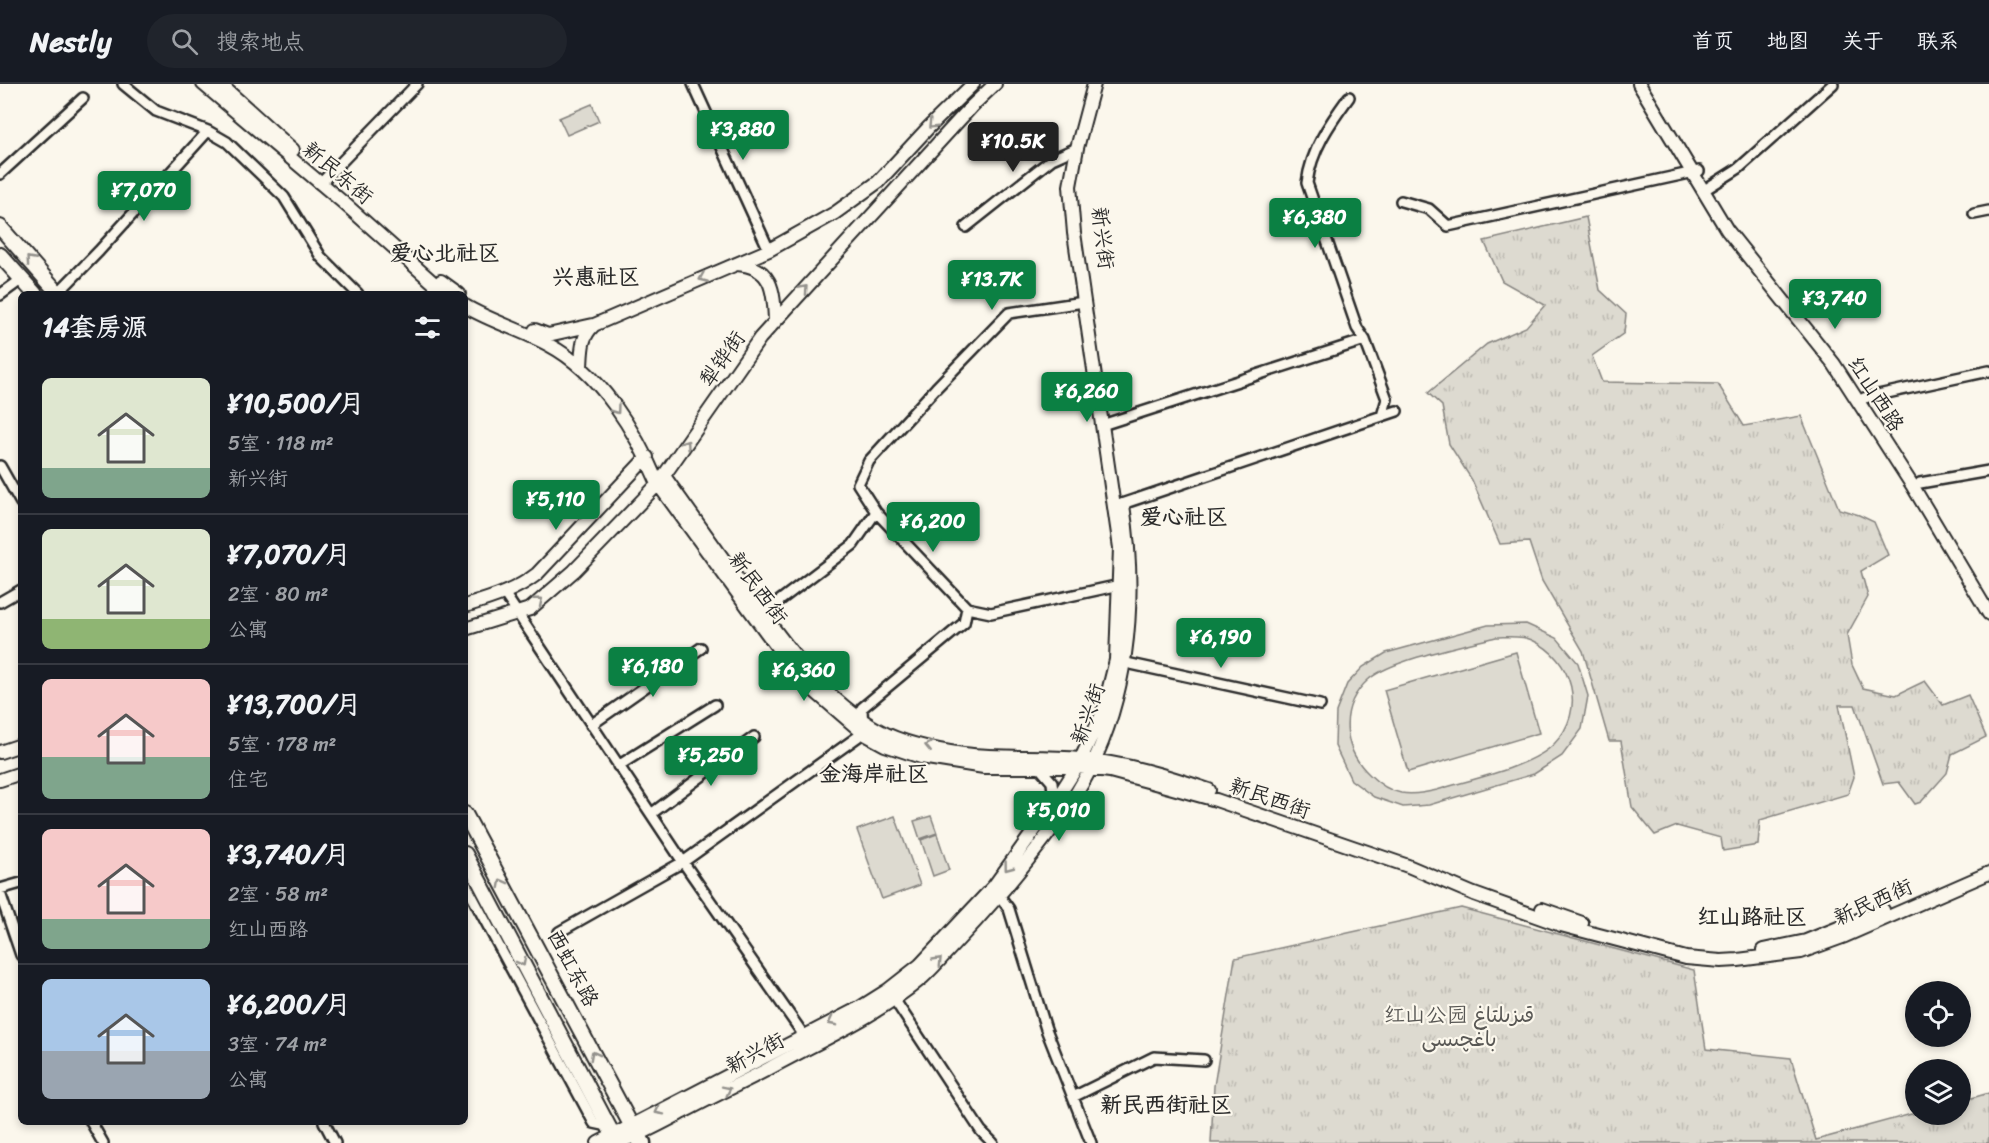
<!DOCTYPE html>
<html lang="zh">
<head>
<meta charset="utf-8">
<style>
	:root { --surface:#171b24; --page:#20242c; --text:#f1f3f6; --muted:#9ea1a6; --line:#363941; --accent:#0b8043 }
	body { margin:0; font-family:Sriracha,"Playpen Sans Arabic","LXGW WenKai TC",sans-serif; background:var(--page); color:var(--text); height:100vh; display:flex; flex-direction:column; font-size:22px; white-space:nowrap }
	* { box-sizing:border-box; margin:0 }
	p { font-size:20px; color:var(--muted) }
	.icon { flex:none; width:33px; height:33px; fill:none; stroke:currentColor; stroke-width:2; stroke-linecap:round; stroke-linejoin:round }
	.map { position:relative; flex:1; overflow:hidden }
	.drawer { position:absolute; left:18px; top:207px; width:450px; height:834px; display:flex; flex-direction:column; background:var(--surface); border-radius:9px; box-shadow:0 3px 9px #0003 }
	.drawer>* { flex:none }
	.fabs { position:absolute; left:1905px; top:897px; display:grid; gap:12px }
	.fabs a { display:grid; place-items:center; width:66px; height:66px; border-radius:50%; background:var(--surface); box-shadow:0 3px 9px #0003; font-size:30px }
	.price { position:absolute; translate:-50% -51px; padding:0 14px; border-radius:6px; background:var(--accent); color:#fff; font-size:20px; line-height:39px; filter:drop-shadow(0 2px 3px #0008) }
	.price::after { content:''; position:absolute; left:50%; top:36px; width:18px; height:14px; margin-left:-9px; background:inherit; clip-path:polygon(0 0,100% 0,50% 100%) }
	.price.selected { background:#222; color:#fff }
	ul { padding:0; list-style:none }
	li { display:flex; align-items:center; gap:18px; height:150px; padding:0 24px }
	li+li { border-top:2px solid var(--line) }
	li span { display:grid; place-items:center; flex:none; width:168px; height:120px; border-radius:9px; color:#555 }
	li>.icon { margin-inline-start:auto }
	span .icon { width:72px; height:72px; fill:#fffc; stroke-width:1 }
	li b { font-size:26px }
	h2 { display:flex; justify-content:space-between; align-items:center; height:72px; padding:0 24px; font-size:26px }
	header { display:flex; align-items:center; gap:36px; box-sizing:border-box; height:84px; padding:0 30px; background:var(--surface); border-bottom:2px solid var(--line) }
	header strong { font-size:28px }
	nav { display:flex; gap:33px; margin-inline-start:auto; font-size:21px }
	.search { width:420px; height:54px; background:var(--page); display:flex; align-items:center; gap:15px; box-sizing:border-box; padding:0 21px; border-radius:33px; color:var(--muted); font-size:22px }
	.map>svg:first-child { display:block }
	.grass { fill:#dddad0; stroke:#84827e; stroke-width:1.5; fill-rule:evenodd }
	.park { fill:url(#park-tufts); stroke:#84827e; stroke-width:1.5 }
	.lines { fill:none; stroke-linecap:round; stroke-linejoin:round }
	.street-casing { stroke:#2b2b2b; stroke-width:14 }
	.secondary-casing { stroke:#2b2b2b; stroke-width:16 }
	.primary-casing { stroke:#2b2b2b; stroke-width:18 }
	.highway-casing { stroke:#2b2b2b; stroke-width:21 }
	.street { stroke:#fbf7ec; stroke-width:9 }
	.secondary { stroke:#fbf7ec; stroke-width:12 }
	.primary { stroke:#fbf7ec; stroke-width:14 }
	.highway { stroke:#fbf7ec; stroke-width:16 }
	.oneway { stroke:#93918c }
	.labels { text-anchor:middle; stroke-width:4.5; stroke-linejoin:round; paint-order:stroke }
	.street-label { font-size:21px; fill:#2b2b2b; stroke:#fbf7ec }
	.park-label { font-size:21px; fill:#585754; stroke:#fbf7ec }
	.neighbourhood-label { font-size:22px; font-weight:bold; fill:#2b2b2b; stroke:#fbf7ec }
</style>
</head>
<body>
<header>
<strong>Nestly</strong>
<div class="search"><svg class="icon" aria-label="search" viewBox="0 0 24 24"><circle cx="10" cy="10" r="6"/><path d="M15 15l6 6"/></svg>搜索地点</div>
<nav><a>首页</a><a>地图</a><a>关于</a><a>联系</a></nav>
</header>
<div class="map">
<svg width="1989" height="1059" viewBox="0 0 1989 1059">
	<defs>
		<pattern id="park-tufts" width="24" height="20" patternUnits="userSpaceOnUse" patternTransform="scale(1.5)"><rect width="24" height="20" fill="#dddad0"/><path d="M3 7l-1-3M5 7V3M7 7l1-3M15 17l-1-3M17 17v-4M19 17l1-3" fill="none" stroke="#bebbb3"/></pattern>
	</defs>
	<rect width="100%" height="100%" fill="#fbf7ec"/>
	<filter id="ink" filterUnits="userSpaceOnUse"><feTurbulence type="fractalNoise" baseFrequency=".0167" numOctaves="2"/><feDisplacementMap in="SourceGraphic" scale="12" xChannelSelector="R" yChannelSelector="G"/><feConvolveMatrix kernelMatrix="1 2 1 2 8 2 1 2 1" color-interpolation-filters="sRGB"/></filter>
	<g filter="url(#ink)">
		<!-- grass -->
		<path class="grass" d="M592,20L599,37L567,51L559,34Z
			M1526,540L1557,554L1578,579L1588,612L1582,645L1562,672L1534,690L1429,721L1403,723L1374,713L1351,696L1335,662L1336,628L1347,600L1363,583L1386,569L1488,541ZM1496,553C1506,553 1522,551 1532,556C1573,575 1587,626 1554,660C1532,683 1468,696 1437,706C1425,709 1414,711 1401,709C1390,707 1378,699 1370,691C1342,665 1338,623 1368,596C1390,576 1464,561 1496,553Z
			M1516,568L1539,649L1408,688L1384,606Z
			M895,732L920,801L882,815L857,746Z
			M931,732L937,749L920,755L914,737Z
			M937,750L949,786L933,792L921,756Z"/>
		<!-- park -->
		<path class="park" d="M1586,133L1600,206L1626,230L1624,249L1592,272L1602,298L1718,300L1744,342L1801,332L1839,425L1859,431L1874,438L1888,471L1861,487L1868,513L1847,551L1852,581L1863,604L1896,611L1925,597L1943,621L1968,611L1986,653L1952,670L1947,689L1921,718L1915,720L1899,698L1883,700L1855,621H1839L1854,693L1848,710L1760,736L1758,761L1723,767L1721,754L1677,742L1655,751L1632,723L1621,657H1609L1583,567L1542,497L1529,458L1500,460L1472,396L1449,360L1442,322L1428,309L1487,260L1526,243L1545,221L1502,197L1484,157Z
			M1461,824L1694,886L1706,965L1791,974L1816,1056L1915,1029L1916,1030H1960L1961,1017L1989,1009V1059H1211L1214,1002L1235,874Z"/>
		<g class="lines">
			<defs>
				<path id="street" d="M123,0L156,27L208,47L227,58L284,113L321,173L358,210
					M693,0L769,166
					M1349,13C1330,39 1311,66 1307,99L1357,244L1365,256L1387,315L1382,332
					M0,90L83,14
					M320,100L417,0
					M1709,103L1739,84L1833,0
					M1401,117L1429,125L1448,142L1699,87
					M1974,130L1989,127
					M966,143L1052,75L1077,64
					M58,209L99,167L208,47
					M0,211L22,195
					M1084,218L1009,229L936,304L869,377L858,400L876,428L967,524L991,529L1120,501
					M1864,314L1989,287
					M1102,341L1365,256
					M0,382L21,419
					M1920,399L1989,387
					M1119,421L1397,327
					M504,509L683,778L805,953
					M0,518L21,506
					M758,533L853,461L876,428
					M1117,577L1320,621
					M591,641L701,564
					M618,682L715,621
					M1039,683L1052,698L1054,719
					M651,730L754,653
					M465,799L594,1039L608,1042
					M0,805L21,799
					M0,809L21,871
					M999,811L1009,825L1046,945L1091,1059
					M559,848L683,778L863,649L862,624L964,539L967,524
					M894,915L981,1047L993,1059
					M1073,1013L1154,973L1204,976
					M91,1038L103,1059
					M324,1038L335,1059"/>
				<path id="secondary" d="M203,0L345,120L446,210
					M220,0L293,66
					M1639,0L1727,146L1834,280L1912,401L1989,530
					M736,180C772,182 774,206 775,237
					M441,197L459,210
					M465,222C492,238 522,246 549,261C600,288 636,348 658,400L785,574L811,604L863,649L885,661L921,673L984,683H1077L1110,687L1151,698L1216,716L1408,782L1474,810L1561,841L1686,874L1721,877L1738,876L1801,868L1845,852L1989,789
					M535,246L548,251L593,241
					M581,283C582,265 581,253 594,241L769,166L835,129L878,98L929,43L973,0
					M664,392C691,430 718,468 746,507C784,559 822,615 880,647C904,660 936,666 963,670C1002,675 1042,671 1081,675C1125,679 1168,692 1209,706
					M465,522C491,514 515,507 537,490L647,373
					M465,545L530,525L574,487L658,400L760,254L972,22L995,0
					M0,668L21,661
					M0,696L21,689
					M1542,825L1582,839
					M1763,866L1806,857L1883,826
					M598,1059L861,923L888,906L920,881L994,802L1054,719L1077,683L1103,628L1116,576L1120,464L1074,149L1070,102L1077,64L1094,0
					M615,1059C641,1051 662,1039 685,1027C713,1012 742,999 770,984C821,956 877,932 922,894C931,886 939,877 947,868C967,847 986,826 1005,804C1029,775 1056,742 1076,710C1129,625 1138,518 1123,421"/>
				<path id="primary" d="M0,143L59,210
					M0,171L35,210
					M465,730L631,1041
					M465,770L613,1051"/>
				<path id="highway" d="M631,1041L642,1059
					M613,1051L618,1059"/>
			</defs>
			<!-- street casing -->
			<use href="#street" class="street-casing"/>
			<!-- secondary casing -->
			<use href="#secondary" class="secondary-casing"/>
			<!-- primary casing -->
			<use href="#primary" class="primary-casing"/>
			<!-- highway casing -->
			<use href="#highway" class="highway-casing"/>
			<!-- street -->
			<use href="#street" class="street"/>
			<!-- secondary -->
			<use href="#secondary" class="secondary"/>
			<!-- primary -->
			<use href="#primary" class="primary"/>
			<!-- highway -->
			<use href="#highway" class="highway"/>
		</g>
		<!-- one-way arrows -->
		<defs><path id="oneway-chevron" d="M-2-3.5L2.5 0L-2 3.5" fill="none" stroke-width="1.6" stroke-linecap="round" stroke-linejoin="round" transform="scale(1.5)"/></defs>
		<g class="oneway">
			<use href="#oneway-chevron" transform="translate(932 41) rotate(135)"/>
			<use href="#oneway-chevron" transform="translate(30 176) rotate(-132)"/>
			<use href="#oneway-chevron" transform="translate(703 194) rotate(157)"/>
			<use href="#oneway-chevron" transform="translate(804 205) rotate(-48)"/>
			<use href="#oneway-chevron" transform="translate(616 326) rotate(54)"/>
			<use href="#oneway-chevron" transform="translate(686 360) rotate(-55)"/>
			<use href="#oneway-chevron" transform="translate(539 517) rotate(-39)"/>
			<use href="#oneway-chevron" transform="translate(929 662) rotate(-167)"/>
			<use href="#oneway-chevron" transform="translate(1008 783) rotate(127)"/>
			<use href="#oneway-chevron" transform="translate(502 799) rotate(-118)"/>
			<use href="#oneway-chevron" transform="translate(938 877) rotate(-46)"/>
			<use href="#oneway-chevron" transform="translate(522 878) rotate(62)"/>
			<use href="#oneway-chevron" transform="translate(832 938) rotate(152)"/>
			<use href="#oneway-chevron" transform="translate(594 971) rotate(-118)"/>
			<use href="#oneway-chevron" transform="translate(727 1006) rotate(-26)"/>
			<use href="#oneway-chevron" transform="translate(659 1027) rotate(153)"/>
		</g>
	</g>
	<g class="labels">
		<!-- street labels -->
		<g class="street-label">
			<text transform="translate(338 89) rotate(40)" y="7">新民东街</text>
			<text transform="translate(1103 154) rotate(83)" y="7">新兴街</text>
			<text transform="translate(722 275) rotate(-55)" y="7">犁铧街</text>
			<text transform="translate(1876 310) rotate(57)" y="7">红山西路</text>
			<text transform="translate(758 504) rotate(54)" y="7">新民西街</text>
			<text transform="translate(1088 630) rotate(-71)" y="7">新兴街</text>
			<text transform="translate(1270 714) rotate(19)" y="7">新民西街</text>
			<text transform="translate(1873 818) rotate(-24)" y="7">新民西街</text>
			<text transform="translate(573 884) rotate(62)" y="7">西虹东路</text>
			<text transform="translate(755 969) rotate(-28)" y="7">新兴街</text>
		</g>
		<!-- park labels -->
		<g class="park-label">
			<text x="1459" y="938">红山公园 قىزىلتاغ<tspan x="1459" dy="24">باغچىسى</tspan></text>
		</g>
		<!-- neighbourhood labels -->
		<g class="neighbourhood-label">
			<text x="445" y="176">爱心北社区</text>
			<text x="596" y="200">兴惠社区</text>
			<text x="1184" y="440">爱心社区</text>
			<text x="874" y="697">金海岸社区</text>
			<text x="1752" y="840">红山路社区</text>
			<text x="1166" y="1028">新民西街社区</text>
		</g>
	</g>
</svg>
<div class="fabs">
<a><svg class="icon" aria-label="locate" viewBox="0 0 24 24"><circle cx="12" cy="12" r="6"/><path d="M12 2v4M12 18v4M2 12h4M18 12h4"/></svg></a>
<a><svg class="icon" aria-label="layers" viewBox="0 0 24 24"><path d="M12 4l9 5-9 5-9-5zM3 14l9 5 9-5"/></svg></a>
</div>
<b class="price" style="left:743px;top:77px">¥3,880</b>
<b class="price selected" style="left:1013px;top:89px">¥10.5K</b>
<b class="price" style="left:144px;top:138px">¥7,070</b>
<b class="price" style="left:1315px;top:165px">¥6,380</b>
<b class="price" style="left:992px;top:227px">¥13.7K</b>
<b class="price" style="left:1835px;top:246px">¥3,740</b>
<b class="price" style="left:1087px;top:339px">¥6,260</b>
<b class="price" style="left:556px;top:447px">¥5,110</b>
<b class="price" style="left:933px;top:469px">¥6,200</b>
<b class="price" style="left:1221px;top:585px">¥6,190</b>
<b class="price" style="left:653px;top:614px">¥6,180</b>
<b class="price" style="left:804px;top:618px">¥6,360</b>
<b class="price" style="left:711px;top:703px">¥5,250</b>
<b class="price" style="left:1059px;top:758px">¥5,010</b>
<section class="drawer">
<h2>14套房源<svg class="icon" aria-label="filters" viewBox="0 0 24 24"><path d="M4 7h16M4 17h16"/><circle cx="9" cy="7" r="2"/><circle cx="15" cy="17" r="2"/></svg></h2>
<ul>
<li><span style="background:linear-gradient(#dfe7d0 75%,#7fa58c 0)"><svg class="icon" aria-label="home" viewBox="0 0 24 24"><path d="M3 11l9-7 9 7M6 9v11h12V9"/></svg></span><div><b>¥10,500/月</b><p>5室 · 118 m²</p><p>新兴街</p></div></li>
<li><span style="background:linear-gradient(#dfe7d0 75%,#8fb573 0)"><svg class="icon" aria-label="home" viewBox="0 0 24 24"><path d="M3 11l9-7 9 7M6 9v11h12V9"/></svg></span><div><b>¥7,070/月</b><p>2室 · 80 m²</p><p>公寓</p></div></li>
<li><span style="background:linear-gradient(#f6c9c9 65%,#7fa58c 0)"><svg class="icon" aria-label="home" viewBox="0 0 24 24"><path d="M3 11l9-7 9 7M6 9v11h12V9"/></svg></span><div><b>¥13,700/月</b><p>5室 · 178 m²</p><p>住宅</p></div></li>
<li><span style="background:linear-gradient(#f6c9c9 75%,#7fa58c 0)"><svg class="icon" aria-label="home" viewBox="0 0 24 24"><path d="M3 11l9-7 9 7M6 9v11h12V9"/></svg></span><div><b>¥3,740/月</b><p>2室 · 58 m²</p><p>红山西路</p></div></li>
<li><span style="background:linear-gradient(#a9c7e8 60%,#9aa5b1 0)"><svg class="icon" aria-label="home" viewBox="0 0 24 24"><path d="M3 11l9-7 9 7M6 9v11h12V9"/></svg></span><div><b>¥6,200/月</b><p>3室 · 74 m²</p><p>公寓</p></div></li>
</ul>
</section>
</div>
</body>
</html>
